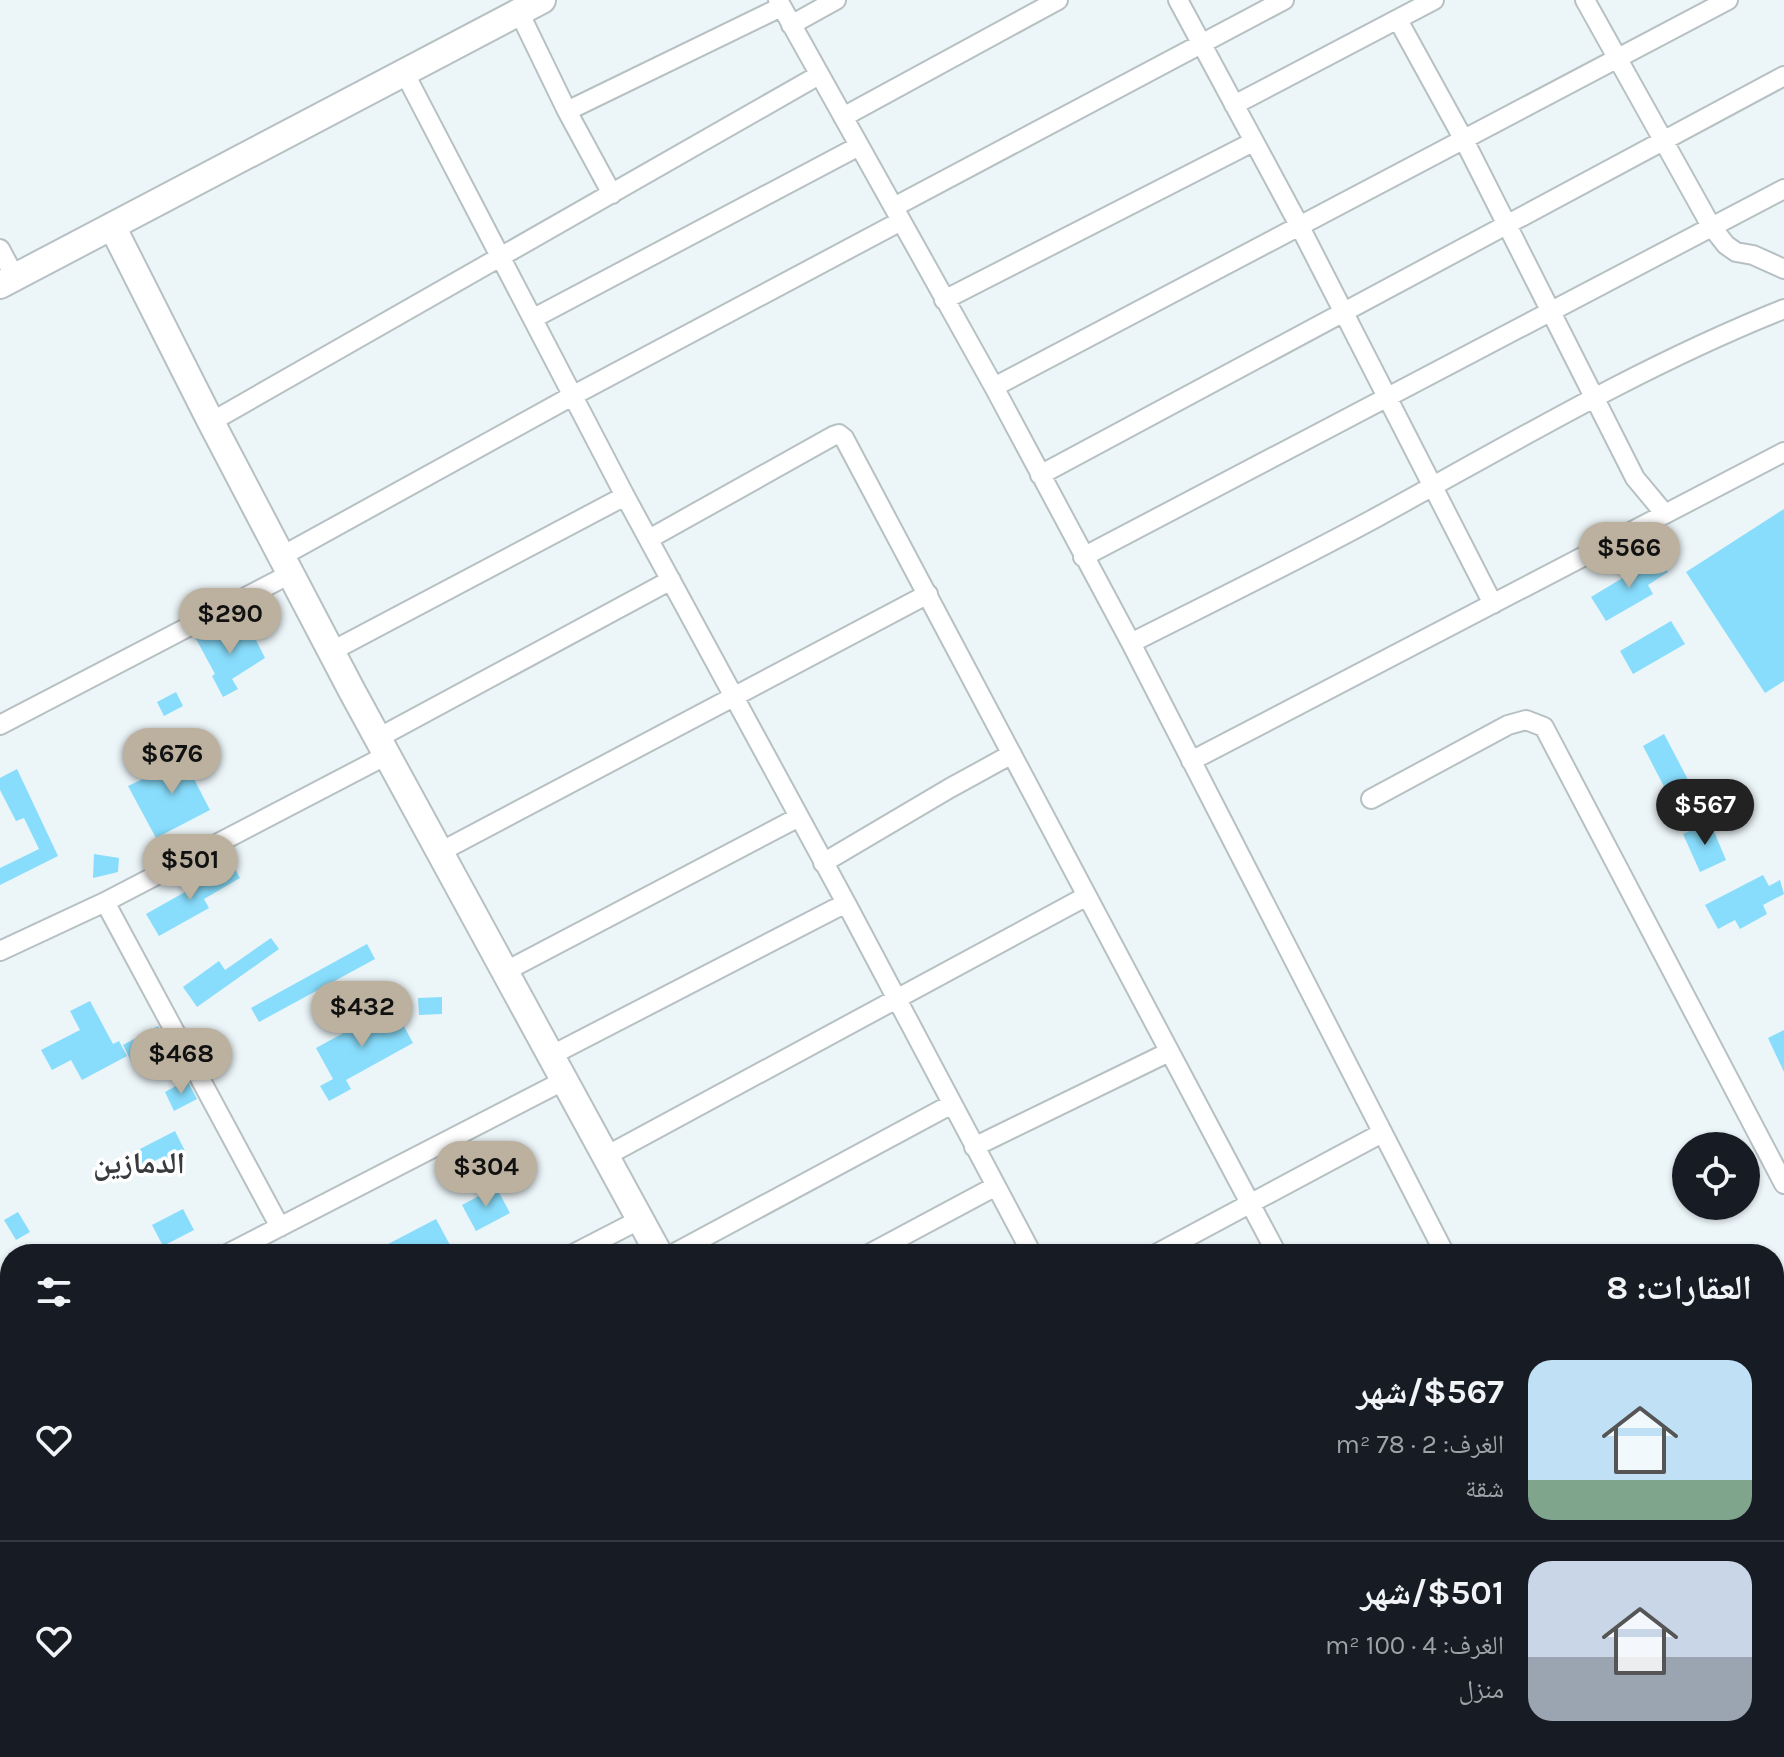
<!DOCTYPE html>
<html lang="ar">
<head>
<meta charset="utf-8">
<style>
	:root { --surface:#171b24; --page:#242831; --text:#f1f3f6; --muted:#9ea1a6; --line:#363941; --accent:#bcb19e }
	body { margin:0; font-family:Karla,"Noto Naskh Arabic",sans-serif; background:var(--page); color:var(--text); direction:rtl; height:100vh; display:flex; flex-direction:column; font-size:30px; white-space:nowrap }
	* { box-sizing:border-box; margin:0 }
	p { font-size:26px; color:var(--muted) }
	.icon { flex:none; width:44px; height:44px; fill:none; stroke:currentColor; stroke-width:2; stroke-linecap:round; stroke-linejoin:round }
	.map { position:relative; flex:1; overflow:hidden; direction:ltr }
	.sheet { position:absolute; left:0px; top:1244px; width:1784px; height:514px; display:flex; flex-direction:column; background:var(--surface); border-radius:32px 32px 0 0; box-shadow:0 2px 6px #0004; direction:rtl }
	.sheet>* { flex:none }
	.controls { position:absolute; left:1672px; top:1132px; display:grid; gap:16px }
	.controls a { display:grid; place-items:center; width:88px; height:88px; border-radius:50%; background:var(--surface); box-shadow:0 2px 6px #0004; font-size:40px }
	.price { position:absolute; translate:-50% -68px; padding:0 18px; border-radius:28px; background:var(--accent); color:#111; font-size:26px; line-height:52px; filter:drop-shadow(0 2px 4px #0008) }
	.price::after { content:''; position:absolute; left:50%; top:48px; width:24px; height:18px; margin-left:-12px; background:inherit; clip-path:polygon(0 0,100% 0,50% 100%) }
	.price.selected { background:#222; color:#fff }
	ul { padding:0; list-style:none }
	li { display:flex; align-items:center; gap:24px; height:200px; padding:0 32px }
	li+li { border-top:2px solid var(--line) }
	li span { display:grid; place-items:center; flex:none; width:224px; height:160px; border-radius:24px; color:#555 }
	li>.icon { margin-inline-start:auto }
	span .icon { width:96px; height:96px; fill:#fffc; stroke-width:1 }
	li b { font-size:34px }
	h2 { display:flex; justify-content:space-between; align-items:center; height:96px; padding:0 32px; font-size:34px }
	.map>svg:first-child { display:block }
	.building { fill:#88ddfc }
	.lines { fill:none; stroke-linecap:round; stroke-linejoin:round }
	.street-casing { stroke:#b7c0c3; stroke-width:22 }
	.secondary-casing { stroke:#b7c0c3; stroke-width:30 }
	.street { stroke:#fff; stroke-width:18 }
	.secondary { stroke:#fff; stroke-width:26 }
	.labels { text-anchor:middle; stroke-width:7; stroke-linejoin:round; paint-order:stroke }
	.quarter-label { font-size:30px; font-weight:bold; fill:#393c3e; stroke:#fff }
</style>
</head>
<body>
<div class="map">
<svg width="1784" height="1757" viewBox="0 0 1784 1757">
	<rect width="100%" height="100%" fill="#ecf5f8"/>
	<!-- building -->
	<path class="building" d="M1784,509V681L1765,693L1686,572Z
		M1659,556L1668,572L1648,585L1653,594L1606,621L1591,597Z
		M1671,621L1685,644L1633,674L1620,651Z
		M248,624L265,658L232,679L238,689L223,697L212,676L215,674L195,637L213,628L219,639Z
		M176,692L183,706L164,716L157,702Z
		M1664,734L1694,791L1672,802L1643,746Z
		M198,753L208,772L194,779L210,810L156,838L128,786Z
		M17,769L58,856L0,885V868L39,849L24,818L16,821L0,790V778Z
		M1710,822L1726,860L1700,872L1683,834Z
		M94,854L119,858L118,872L93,878Z
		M233,865L240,878L204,899L209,908L159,936L146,914Z
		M1763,875L1769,886L1780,880L1784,894L1763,905L1767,914L1740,929L1735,920L1718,929L1705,905Z
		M271,938L279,949L197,1007L183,987L219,961L225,970Z
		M367,944L375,959L259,1022L251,1008Z
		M442,997V1014L419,1015L418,998Z
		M90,1001L113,1044L119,1041L127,1056L82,1080L71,1060L52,1070L41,1050L80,1030L70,1011Z
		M393,1006L413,1043L346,1080L351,1089L329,1101L320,1086L333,1079L316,1048Z
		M158,1026L170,1048L134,1067L123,1045Z
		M1784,1030V1072L1768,1038Z
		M187,1080L197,1099L174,1111L165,1092Z
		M175,1131L185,1151L162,1162L160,1158L144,1167L136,1151Z
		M496,1187L510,1213L476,1231L462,1205Z
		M183,1209L194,1230L163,1246L152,1225Z
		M18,1212L30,1232L16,1240L4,1220Z
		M436,1219L450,1245L432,1254H369Z"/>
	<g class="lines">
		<defs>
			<path id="street" d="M778,0L994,387L1131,643L1445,1254
				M1178,0L1299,225L1493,604
				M1585,0L1711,226L1726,245L1736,252L1753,255L1784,269
				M519,12L567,111L612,194
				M1398,20L1464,140L1635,478L1665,514
				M791,25L836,0
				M404,72L625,496L846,903L1032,1254
				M1234,105L1434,0
				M567,111L781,7
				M843,117L1058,0
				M894,207L1284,0
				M0,249L15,277
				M944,300L1253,142
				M534,318L859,146
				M994,387L1728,0
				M211,422L819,75
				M1040,475L1784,76
				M649,539L833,436L839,434L844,438L1277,1254
				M282,556L574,395L901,221
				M1083,557L1784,189
				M1131,643C1214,601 1298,560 1379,516C1512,443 1643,365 1784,309
				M332,651L625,496
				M0,725L290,574
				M378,738L671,580
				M1191,761L1784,452
				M1371,799L1508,725L1526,720L1544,727L1784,1184
				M440,852L928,594
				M823,863L950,788L1012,754
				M105,902L280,1227
				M0,951L105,902L387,755
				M504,972L799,817
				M552,1055L846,903
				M974,1147L1169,1052
				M606,1156L1085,897
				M227,1254L565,1080
				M573,1254L641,1219
				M673,1254L952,1104
				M869,1254L996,1186
				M1156,1254L1382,1133
				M0,1375L10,1370
				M0,1532L10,1551
				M114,1748L119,1757
				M288,1748L293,1757
				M454,1748L458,1757
				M731,1748L736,1757
				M1527,1748L1532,1757
				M1291,1756L1307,1748
				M220,1757L238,1748
				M471,1757L479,1748
				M796,1757L813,1748
				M939,1757L955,1748
				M1189,1757L1206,1748"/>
			<path id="secondary" d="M112,226L211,422L352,691L659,1254
				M0,285L542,0
				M1774,1714L1784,1708
				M924,1748L929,1757
				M1692,1757L1709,1748"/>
		</defs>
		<!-- street casing -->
		<use href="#street" class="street-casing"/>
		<!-- secondary casing -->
		<use href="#secondary" class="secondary-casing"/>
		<!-- street -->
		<use href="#street" class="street"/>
		<!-- secondary -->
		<use href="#secondary" class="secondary"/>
	</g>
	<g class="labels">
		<!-- quarter labels -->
		<g class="quarter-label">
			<text x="139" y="1173">الدمازين</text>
		</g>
	</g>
</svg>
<div class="controls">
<a><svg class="icon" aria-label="locate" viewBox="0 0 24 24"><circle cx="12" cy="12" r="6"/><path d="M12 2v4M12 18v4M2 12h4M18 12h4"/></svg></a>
</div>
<b class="price" style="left:1629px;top:590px">$566</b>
<b class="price" style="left:230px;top:656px">$290</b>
<b class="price" style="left:172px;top:796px">$676</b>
<b class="price selected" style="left:1705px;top:847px">$567</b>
<b class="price" style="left:190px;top:902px">$501</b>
<b class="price" style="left:362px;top:1049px">$432</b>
<b class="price" style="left:181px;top:1096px">$468</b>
<b class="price" style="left:486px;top:1209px">$304</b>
<section class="sheet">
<h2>العقارات: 8<svg class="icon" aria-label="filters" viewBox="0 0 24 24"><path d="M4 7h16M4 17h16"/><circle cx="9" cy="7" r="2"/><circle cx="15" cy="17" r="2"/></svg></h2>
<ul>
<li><span style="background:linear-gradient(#bfe0f5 75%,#7fa58c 0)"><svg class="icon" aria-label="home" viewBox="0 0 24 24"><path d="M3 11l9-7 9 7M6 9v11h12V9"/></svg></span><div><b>$567/شهر</b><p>الغرف: 2 · 78 m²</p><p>شقة</p></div><svg class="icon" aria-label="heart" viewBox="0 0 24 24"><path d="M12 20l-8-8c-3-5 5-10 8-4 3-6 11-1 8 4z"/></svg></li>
<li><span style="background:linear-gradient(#c9d6e8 60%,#9aa5b1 0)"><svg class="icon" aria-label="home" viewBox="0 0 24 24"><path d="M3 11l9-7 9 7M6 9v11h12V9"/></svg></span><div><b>$501/شهر</b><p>الغرف: 4 · 100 m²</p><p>منزل</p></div><svg class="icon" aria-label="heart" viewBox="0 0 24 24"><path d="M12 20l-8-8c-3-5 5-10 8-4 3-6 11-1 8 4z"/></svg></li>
</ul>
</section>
</div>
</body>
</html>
